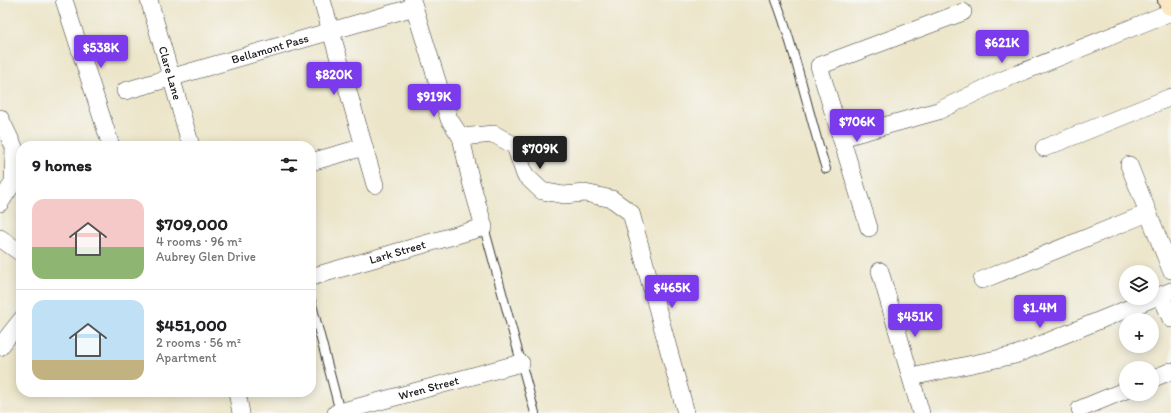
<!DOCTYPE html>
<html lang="en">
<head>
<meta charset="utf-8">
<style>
	:root { --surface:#fff; --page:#f6f6f6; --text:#202124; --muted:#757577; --line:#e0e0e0; --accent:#7c3aed }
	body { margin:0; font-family:Itim,sans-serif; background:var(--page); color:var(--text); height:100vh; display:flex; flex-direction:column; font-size:15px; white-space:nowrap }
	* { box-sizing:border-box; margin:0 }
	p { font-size:13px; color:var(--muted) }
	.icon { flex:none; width:22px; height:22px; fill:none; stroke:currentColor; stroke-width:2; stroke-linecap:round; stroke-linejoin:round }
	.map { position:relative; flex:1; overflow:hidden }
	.drawer { position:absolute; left:16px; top:141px; width:300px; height:256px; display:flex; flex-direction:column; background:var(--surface); border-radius:16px; box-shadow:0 2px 10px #0003 }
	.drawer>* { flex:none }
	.buttons { position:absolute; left:1119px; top:265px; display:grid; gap:8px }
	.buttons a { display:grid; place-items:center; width:40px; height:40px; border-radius:50%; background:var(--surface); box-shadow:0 2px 10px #0003; font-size:20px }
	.price { position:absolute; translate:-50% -34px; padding:0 9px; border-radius:4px; background:var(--accent); color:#fff; font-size:13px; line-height:26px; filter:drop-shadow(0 1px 2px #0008) }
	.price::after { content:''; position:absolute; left:50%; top:24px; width:12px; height:9px; margin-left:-6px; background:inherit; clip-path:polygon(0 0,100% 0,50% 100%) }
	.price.current { background:#222; color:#fff }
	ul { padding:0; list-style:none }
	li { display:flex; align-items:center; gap:12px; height:100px; padding:0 16px }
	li+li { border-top:1px solid var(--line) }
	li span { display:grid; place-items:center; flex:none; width:112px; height:80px; border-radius:12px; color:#555 }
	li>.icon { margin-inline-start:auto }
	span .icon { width:48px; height:48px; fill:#fffc; stroke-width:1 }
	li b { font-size:17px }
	h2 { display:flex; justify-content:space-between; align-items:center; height:48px; padding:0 16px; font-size:17px }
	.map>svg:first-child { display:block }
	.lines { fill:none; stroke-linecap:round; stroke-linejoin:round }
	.lane-casing { stroke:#3b3a36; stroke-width:10 }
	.street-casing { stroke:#3b3a36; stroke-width:18 }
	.secondary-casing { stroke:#3b3a36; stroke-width:24 }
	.lane { stroke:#fff; stroke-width:8 }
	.street { stroke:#fff; stroke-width:17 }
	.secondary { stroke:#fae7c3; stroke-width:22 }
	.labels { text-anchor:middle; stroke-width:3.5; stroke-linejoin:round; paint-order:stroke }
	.street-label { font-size:12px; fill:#1c1c1c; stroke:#f6f6f2 }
</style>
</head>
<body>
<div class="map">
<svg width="1171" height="413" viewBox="0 0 1171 413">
	<rect width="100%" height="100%" fill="#f6f6f2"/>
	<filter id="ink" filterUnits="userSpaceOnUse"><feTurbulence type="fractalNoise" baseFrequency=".025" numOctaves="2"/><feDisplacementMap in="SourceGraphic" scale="8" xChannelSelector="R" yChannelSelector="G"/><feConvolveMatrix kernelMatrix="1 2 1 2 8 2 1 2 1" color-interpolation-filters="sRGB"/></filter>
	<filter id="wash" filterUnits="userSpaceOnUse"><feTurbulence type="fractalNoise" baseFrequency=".012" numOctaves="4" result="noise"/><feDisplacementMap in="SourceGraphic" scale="16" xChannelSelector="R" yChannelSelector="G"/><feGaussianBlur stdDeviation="0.9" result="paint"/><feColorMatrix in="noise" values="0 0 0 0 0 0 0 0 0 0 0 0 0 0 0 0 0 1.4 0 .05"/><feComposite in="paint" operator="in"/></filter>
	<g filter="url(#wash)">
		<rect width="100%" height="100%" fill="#ece5c9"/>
	</g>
	<g filter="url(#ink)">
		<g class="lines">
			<defs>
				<path id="lane" d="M776,0C797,55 808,113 826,169
					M484,227L535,413
					M311,301L340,412"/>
				<g id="street">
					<path d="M64,0L111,146"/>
					<path id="s1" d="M149,0L191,146"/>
					<path d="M322,0L375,185"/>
					<path id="s2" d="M125,91L414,7"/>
					<path d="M0,118L14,147L13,183L0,203"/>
					<path d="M461,137L494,134L515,146L525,175L542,191L564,195L585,193L612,199L631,213L686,413"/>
					<path d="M841,138L938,111L1000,81L1171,12"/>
					<path d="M1044,148L1171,97"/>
					<path d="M311,162L364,147"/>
					<path d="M1129,165L1171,270"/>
					<path d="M869,228L819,66L963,12"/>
					<path d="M0,238L21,253"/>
					<path d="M880,271L921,413"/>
					<path id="s3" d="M311,277L484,227L471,182L461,137L449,119L412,0"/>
					<path d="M982,280L1148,213"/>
					<path d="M1161,295L1171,319"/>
					<path d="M0,347L21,320"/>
					<path d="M911,377L1015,355L1171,291"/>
					<path d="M1152,379L1171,371"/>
					<path d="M237,392L241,413"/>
					<path d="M1080,409L1126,390"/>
					<path id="s4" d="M336,413L521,363"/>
				</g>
				<path id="secondary" d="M1169,0L1171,4"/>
			</defs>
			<!-- lane casing -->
			<use href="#lane" class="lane-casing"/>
			<!-- street casing -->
			<use href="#street" class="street-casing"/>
			<!-- secondary casing -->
			<use href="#secondary" class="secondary-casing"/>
			<!-- lane -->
			<use href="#lane" class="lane"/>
			<!-- street -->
			<use href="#street" class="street"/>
			<!-- secondary -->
			<use href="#secondary" class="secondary"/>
		</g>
	</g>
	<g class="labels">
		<!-- street labels -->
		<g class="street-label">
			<text dy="4" stroke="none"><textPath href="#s2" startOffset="151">Bellamont Pass</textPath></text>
			<text dy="4" stroke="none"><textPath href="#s1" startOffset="76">Clare Lane</textPath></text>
			<text dy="4" stroke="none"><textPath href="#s3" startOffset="90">Lark Street</textPath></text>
			<text dy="4" stroke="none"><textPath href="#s4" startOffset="96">Wren Street</textPath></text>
		</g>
	</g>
</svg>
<div class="buttons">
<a><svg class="icon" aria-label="layers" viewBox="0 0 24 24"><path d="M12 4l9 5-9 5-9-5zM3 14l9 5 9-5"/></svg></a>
<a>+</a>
<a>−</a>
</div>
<b class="price" style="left:1002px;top:64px">$621K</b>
<b class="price" style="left:101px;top:69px">$538K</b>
<b class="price" style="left:334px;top:96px">$820K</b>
<b class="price" style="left:434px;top:118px">$919K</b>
<b class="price" style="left:857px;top:143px">$706K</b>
<b class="price current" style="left:540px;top:170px">$709K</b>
<b class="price" style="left:672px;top:309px">$465K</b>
<b class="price" style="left:1040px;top:329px">$1.4M</b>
<b class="price" style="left:915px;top:338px">$451K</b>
<section class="drawer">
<h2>9 homes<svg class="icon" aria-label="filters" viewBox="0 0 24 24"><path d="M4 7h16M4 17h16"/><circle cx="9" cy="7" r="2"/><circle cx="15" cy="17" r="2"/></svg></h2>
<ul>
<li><span style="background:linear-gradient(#f6c9c9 60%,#8fb573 0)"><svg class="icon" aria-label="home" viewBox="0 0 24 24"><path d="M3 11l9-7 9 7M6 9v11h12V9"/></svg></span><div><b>$709,000</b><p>4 rooms · 96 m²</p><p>Aubrey Glen Drive</p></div></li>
<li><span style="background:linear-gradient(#bfe0f5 75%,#c2b280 0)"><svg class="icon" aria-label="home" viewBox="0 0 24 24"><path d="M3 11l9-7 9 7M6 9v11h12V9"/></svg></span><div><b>$451,000</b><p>2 rooms · 56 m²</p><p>Apartment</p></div></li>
</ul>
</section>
</div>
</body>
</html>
